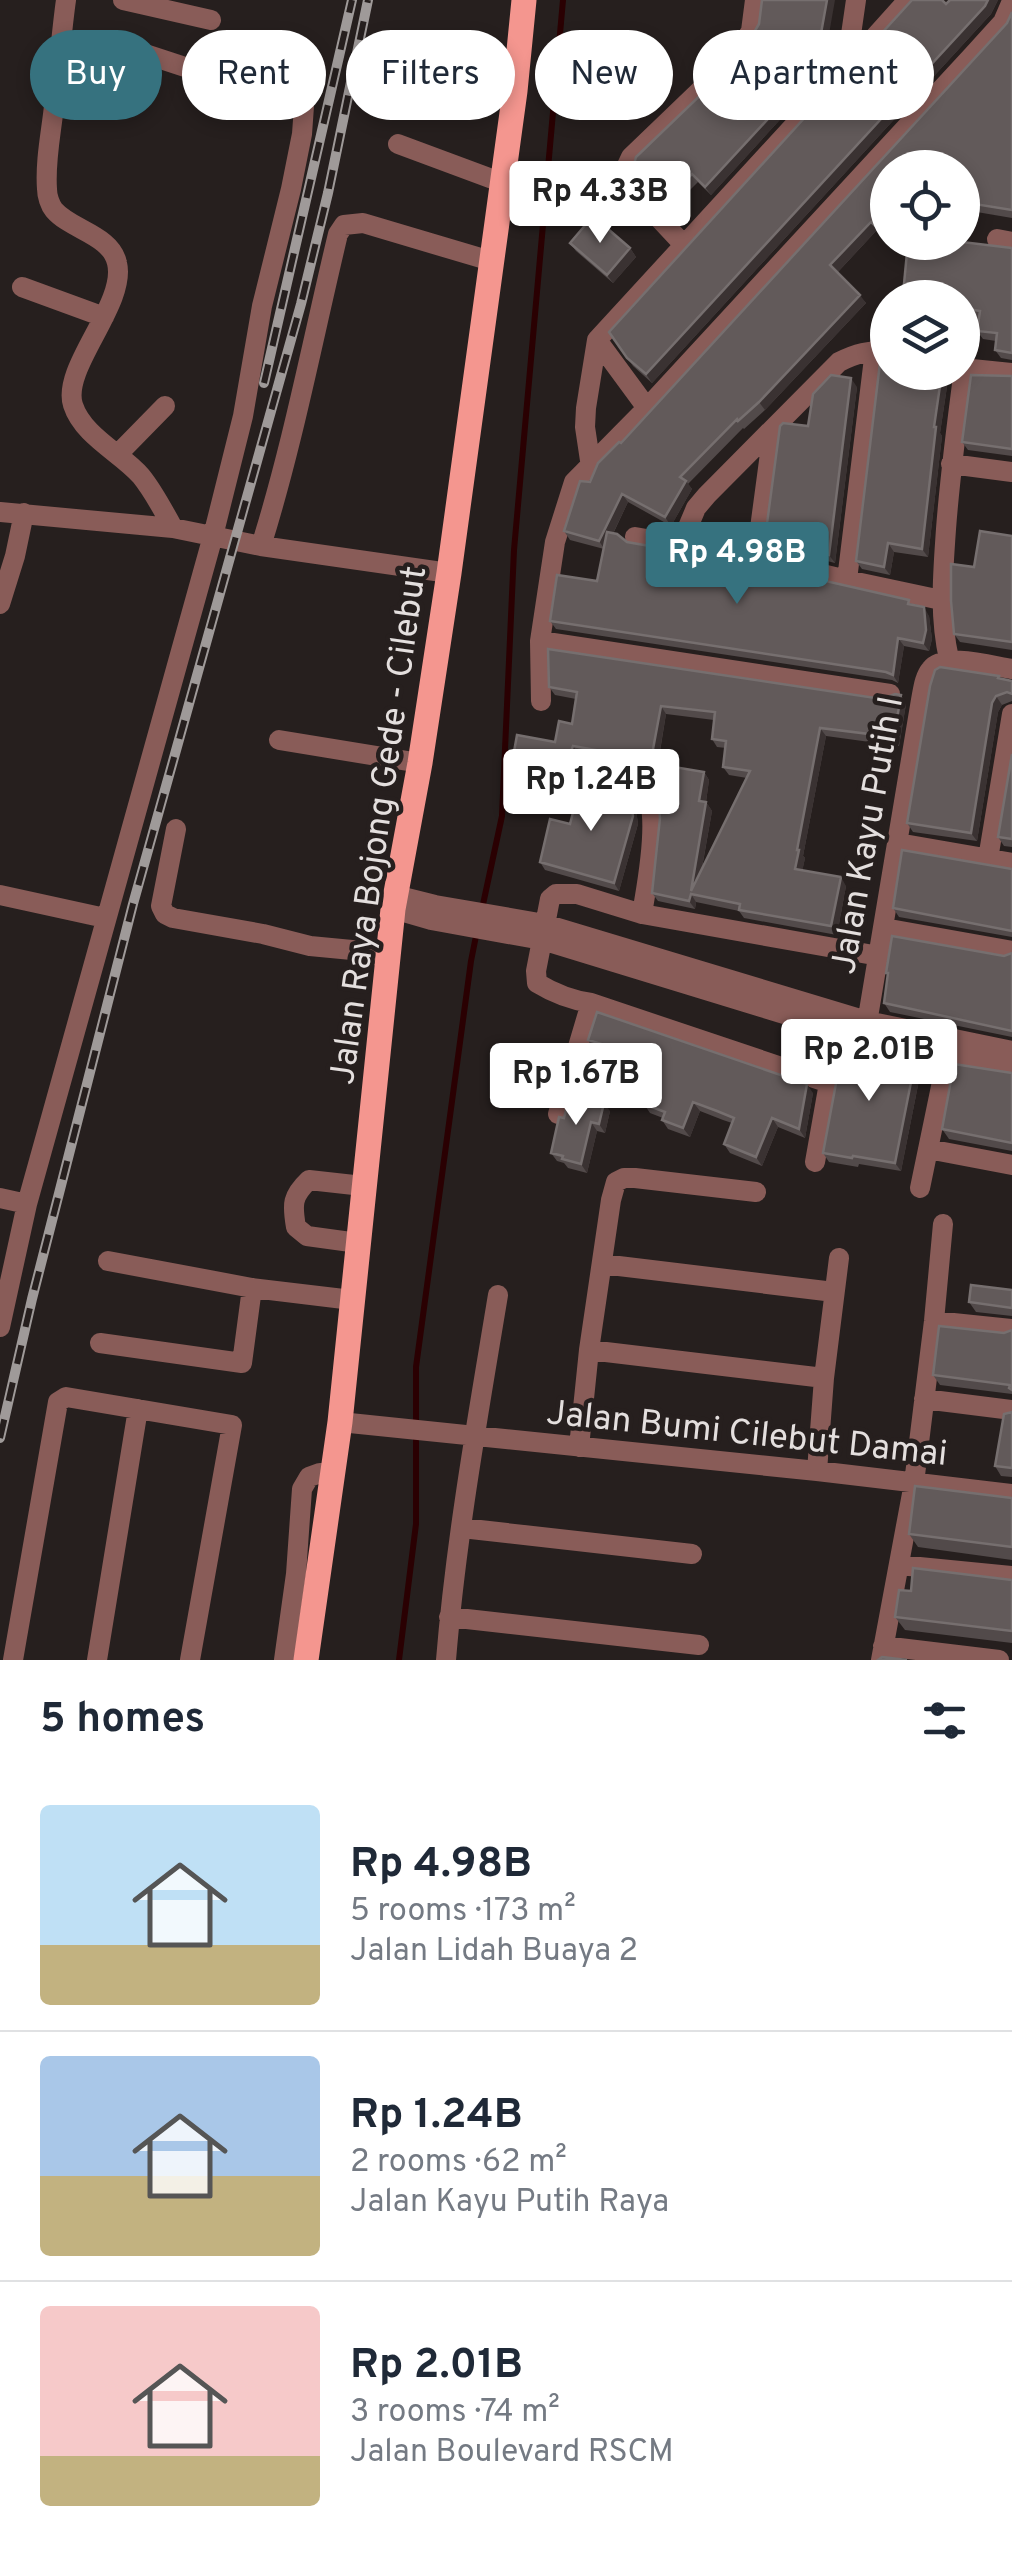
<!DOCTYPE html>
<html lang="en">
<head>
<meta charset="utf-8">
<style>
	:root { --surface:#fff; --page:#f2f2f3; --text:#1f2937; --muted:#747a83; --line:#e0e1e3; --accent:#36727f }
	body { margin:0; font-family:Overpass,sans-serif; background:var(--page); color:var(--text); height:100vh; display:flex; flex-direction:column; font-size:38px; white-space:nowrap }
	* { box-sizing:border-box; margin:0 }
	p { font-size:32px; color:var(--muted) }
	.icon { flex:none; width:55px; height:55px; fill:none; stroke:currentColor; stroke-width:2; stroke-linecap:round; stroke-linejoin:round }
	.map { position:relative; height:1660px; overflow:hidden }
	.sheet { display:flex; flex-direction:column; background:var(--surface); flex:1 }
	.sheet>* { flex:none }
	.top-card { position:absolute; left:30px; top:30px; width:952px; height:90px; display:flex; gap:20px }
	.fabs { position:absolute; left:870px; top:150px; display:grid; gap:20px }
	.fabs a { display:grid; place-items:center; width:110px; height:110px; border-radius:50%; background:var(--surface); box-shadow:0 5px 15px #0003; font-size:50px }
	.price { position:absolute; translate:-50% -85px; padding:0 22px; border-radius:10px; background:#fff; color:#222; font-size:32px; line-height:65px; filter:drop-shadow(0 2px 5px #0008) }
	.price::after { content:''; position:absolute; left:50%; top:60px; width:30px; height:22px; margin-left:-15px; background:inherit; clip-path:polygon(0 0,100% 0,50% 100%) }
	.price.current { background:var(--accent); color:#fff }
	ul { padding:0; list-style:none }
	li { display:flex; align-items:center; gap:30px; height:250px; padding:0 40px }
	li+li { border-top:2px solid var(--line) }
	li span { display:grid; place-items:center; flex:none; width:280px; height:200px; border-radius:10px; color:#555 }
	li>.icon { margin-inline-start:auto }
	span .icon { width:120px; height:120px; fill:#fffc; stroke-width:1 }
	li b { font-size:42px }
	h2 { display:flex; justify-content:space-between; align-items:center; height:120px; padding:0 40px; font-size:42px }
	.tag { padding:0 35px; border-radius:45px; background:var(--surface); box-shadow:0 5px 15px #0003; font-size:35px; line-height:90px }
	.tag.current { background:var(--accent); color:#fff }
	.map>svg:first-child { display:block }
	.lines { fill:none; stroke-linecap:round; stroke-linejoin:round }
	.stream { stroke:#2a0002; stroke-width:6 }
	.minor { stroke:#895c58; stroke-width:20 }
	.major { stroke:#f4968f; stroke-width:25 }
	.rail-casing { stroke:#9f9a99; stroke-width:10 }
	.rail { stroke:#261f1e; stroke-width:6; stroke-dasharray:19; stroke-linecap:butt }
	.wall { fill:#524a4a; fill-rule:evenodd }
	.shaded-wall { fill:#3a3232 }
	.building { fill:#625a5a; stroke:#766f6f; stroke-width:2.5 }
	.labels { text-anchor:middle; stroke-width:9; stroke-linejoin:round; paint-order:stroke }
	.street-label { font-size:35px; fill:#e4dfde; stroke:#261f1e }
</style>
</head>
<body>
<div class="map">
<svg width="1012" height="1660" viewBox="0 0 1012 1660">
	<rect width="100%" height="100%" fill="#261f1e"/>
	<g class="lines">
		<!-- stream -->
		<path class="stream" d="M482,909L502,816L514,550L563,0
			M399,1660L416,1524V1367L471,961L477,931"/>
		<!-- minor -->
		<path class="minor" d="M66,0C61,35 59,71 54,106C51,134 45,161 47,189C47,196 50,205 54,210C71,230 111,235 117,263C127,304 61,368 73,405C83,436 121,453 141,476C154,492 163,510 173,528
			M123,0L211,20
			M847,68L908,0
			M398,144L503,183
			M997,239L1012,242
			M684,245L626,183L624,172L631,157L734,58L751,31L755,0
			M22,287L104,317
			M597,340L647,408
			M962,368L1012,373
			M118,454L165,406
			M951,464L1012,472
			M591,467L585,427L586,408L597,340L846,69L856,0
			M0,512L173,528L261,546L449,573
			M635,537L756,558L847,580L941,600
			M261,546C293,444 313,338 338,234L344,225L363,223L491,261
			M680,546L696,508L707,495L839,362C855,354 870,349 888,353
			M756,558L773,431
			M847,580L875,350
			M0,604L15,556L24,513
			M540,641L541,701
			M949,659C939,615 943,574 946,529C950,475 957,422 964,369
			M890,694L540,641L555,542L574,482L647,408L973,55L1003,22L1012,1
			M279,740L420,763
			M586,773C602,776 624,777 639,786C665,801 646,887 642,914
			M176,829L161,906L165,914L173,918L263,934L310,946L352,950L388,958
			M898,843L1012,863
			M988,859L1012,714
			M0,895L105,918
			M395,895L435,905L545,924L867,1021L1012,1051
			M393,909L431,920L542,940L843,1032L947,1057L1012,1069
			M884,928L1012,951
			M865,1035L921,700C923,690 924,677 931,669C944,652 992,666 1012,669
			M829,1083L591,1003C571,1000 555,994 537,983L536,971L550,899L556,894H577L642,914L879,956
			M558,1114L591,1003
			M928,1149L1012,1165
			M815,1162L829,1083L845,1022
			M920,1188L949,1048
			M0,1198L27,1204
			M358,1243L307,1236L296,1227C292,1204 292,1196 309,1180L363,1186
			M108,1261L252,1288L352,1300
			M602,1264L834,1292
			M934,1321L1012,1329
			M0,1327L27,1204L213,536L243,416L262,306L291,189L302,134L304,106L127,48
			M100,1343L242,1363L252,1288
			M589,1350L824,1378
			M924,1399L1012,1410
			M340,1422L817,1471L1012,1494
			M579,1447L589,1350L611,1200L616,1182L624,1178H635L756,1192
			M817,1471L824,1378L839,1258
			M462,1528L692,1554
			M899,1565L1012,1576
			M449,1617L699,1645
			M883,1646L999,1660
			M13,1660L58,1402L66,1397L232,1425L190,1660
			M97,1660L138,1409
			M284,1660L296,1574L302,1489L309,1477L320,1473H332
			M446,1660C456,1538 478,1416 498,1295
			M881,1660L914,1483L934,1321L943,1224"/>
		<!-- major -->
		<path class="major" d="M306,1660L340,1422L393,909L420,763L449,573L515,91L524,0"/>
		<defs>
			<path id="rail" d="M264,383L352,0
				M0,1438L32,1299L133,904L301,304L328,193L368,0"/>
		</defs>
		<!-- rail casing -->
		<use href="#rail" class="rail-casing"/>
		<!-- rail -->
		<use href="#rail" class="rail"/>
	</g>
	<!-- wall -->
	<path class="wall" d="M950,0H998L991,14L652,383L633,366L609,332Z
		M1012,12V218L965,210L962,237V168H888V239L877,230L837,273L866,303L765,410L744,429L743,428L688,484L692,489L671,526L628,502L613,534L627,542L912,605L929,616L932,639L929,651L904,646L898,683L892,680L556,629L550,621L597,581L604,549L570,540L564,531L590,482L621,443L1007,23Z
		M759,24L825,55L831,64L711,195L698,182L670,210L633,168L738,59Z
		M570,243L630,248L636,257L613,283L576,251Z
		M1012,248V360L1001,358L995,350L996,341L983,339L977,331L979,318L962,316V298H946L910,293L904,284Z
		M1012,376V456L968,450L962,442Z
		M948,380L940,433L942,436L928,557L894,552L890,575L862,569L856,561Z
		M857,387L835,563L799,554L793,546L794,542L772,540L766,531L808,426Z
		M1012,536V650L960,642L954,634L974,567Z
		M1001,679L1012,681V701L1002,705L998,712L977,841L913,832L907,823Z
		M549,687L882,699L901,695L906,704L899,746L826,736L803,856L805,858L802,871L846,886L837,935L744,918L739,911L696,902L695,909L658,901L652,893L660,818L658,796L650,767L579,755L573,770V788L538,784L535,790L516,782L510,774L555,742L572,724L576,699L555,695ZM666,714L714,720L712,739L717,747L726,748L723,767L729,775L747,778L702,868L712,811L706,802L709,780L704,772L658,764Z
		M1012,754V847L1004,846L998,837Z
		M629,794L635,802L638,824L619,891L545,870L540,862L570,824Z
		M1012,869V937L899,917L893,908Z
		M1012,953V1037L890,1012L884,1003L888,975L886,973L1004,956Z
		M588,1040L813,1093L805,1138L778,1127L762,1166L730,1153L724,1144L732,1123L723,1120L700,1111L690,1137L668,1129L662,1120L663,1118L650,1113L644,1104L654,1075L612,1061L606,1053L594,1050Z
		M916,1057L922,1065L901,1171L859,1164L858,1167L829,1162L823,1153Z
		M1012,1073V1151L949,1139L942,1129Z
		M610,1111L605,1133L597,1131L587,1173L568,1168L564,1163L557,1161L551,1153L564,1118Z
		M1012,1290V1316L976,1312L969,1302Z
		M1012,1330V1394L940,1385L933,1375Z
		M1012,1412V1477L1001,1476L995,1466Z
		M1012,1498V1560L918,1547L909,1534Z
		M1012,1580V1643L905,1630L895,1617L911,1591Z"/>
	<!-- shaded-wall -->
	<path class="shaded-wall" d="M827,0H835L825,57L826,56L831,64L711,195L705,187L818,50Z
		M988,0H998L991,14L652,383L646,374Z
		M962,206L965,210L962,237Z
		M871,222L877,230L836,274L830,265Z
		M887,225L888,226L887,239L881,231Z
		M630,248L636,257L613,283L607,275Z
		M860,295L866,303L765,410L759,402Z
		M942,372L948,380L940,433L942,436L928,557L922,549L934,427Z
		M851,378L857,387L835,563L829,555Z
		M686,481L692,489L671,526L665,517Z
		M622,494L628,502L605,550L599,541Z
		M888,543L894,552L890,575L884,567Z
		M924,607L929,616L932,639L929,651L923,643Z
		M898,638L904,646L898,683L893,675Z
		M901,695L906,704L899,746L894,737Z
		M996,696L1002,705L998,712L977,841L971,833L992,703Z
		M661,706L666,714L657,768L651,760Z
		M820,728L826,736L803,856L805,858L801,878L795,869L797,850Z
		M573,746L579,755L573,770V788L567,780V762Z
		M704,772L709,780L705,809L699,801Z
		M532,775L538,784L535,790L529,782Z
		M629,794L635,802L638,824L619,891L614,883Z
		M706,802L712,811L697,895L691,891Z
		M841,877L846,886L837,935L831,926Z
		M691,894L696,902L695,909L689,901Z
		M916,1057L922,1065L901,1171L895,1163Z
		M807,1084L813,1093L805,1138L799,1129Z
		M693,1102L700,1111L690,1137L683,1128Z
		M604,1103L610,1111L605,1133L599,1124Z
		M772,1118L778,1127L762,1166L756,1157Z
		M591,1122L597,1131L587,1173L581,1164Z"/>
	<!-- building -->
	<path class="building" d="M762,0H827L818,50L826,56L705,187L692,174L664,201L633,168L636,157L738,59L759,24Z
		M912,0H942L946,4L950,0H988L985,6L646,374L627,358L609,332Z
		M1012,12V210L962,202V168H888V225L881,231L871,222L830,265L860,295L759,402L738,421L737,419L680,477L686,481L665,517L622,494L599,541L564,531L580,481L590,482L598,463L619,442L621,443L1007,23Z
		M593,216L630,248L607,275L570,243Z
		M908,242H962L1012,248V353L995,350L997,333L977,331L980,311L962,308V298H953V291L904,284Z
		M880,363L888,364V372H942L934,427H936L922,549L888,543L884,567L856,561Z
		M831,375L851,378L829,555L793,546L795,535L766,531L780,426L783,423L808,426L813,394Z
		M971,375L1012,376V449L962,442Z
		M980,531L1012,536V642L954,634L951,601V564L974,567Z
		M607,532L617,534L627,542L747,563L909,600L908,604L924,607L926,630L923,643L898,638L893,675L886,672L550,621L557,575L597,581Z
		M548,649L882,699L895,694L901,695L894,737L820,728L797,850H799L795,869L841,877L831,926L739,910L740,904L691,894L689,901L652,893L660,818L658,796L654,782L649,774L650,763L704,772L699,801L706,802L691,891L750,771L723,767L726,741L712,739L715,712L661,706L651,760L573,746L567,762V780L532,775L529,782L510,774L517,735L555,742L559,721L572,724L577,692L549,687Z
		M940,667L999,676L998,678L1012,681V694L1007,692L996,696L992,703L971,833L907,823L930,686L935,670Z
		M1012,754V839L998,837Z
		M581,782L629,794L633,816L614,883L540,862L550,819L570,824Z
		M902,850L1012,869V931L893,908Z
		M892,936L1004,956L1012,953V1031L884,1003L888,973H886Z
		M597,1012L807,1084L799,1129L772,1118L756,1157L724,1144L734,1118L717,1111L693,1102L683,1128L662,1120L665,1112L644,1104L656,1069L606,1052L608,1046L588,1040Z
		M846,1042L916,1057L895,1163L853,1156L852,1158L823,1153L837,1078Z
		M954,1064L1012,1073V1143L942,1129Z
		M570,1094L604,1103L599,1124L591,1122L581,1164L562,1159L563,1156L551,1153L559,1117L564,1118Z
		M971,1285L1012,1290V1308L969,1302Z
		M939,1326L1004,1333L1012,1330V1390L1009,1388L1010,1385L933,1375Z
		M1012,1412V1468L995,1466L1004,1414Z
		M915,1486L1012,1498V1547L909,1534Z
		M913,1568L1012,1580V1631L895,1617L899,1590L911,1591Z
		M882,1657L907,1660H878Z"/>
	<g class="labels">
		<!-- street labels -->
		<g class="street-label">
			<text transform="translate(377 825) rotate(-82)" y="12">Jalan Raya Bojong Gede - Cilebut</text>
			<text transform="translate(866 835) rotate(-80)" y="12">Jalan Kayu Putih I</text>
			<text transform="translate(747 1432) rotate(6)" y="12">Jalan Bumi Cilebut Damai</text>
		</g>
	</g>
</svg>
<div class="fabs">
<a><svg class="icon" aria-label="locate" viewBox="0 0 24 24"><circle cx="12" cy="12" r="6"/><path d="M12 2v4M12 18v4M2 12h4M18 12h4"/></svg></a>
<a><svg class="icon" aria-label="layers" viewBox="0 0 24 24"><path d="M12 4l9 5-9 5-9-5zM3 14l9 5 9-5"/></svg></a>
</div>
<b class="price" style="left:600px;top:246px">Rp 4.33B</b>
<b class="price current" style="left:737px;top:607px">Rp 4.98B</b>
<b class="price" style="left:591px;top:834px">Rp 1.24B</b>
<b class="price" style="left:869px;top:1104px">Rp 2.01B</b>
<b class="price" style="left:576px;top:1128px">Rp 1.67B</b>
<div class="top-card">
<a class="tag current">Buy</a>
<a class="tag">Rent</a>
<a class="tag">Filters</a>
<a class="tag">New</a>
<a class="tag">Apartment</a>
</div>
</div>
<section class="sheet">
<h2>5 homes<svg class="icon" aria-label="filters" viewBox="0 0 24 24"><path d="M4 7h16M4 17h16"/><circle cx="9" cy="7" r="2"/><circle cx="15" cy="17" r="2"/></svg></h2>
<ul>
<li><span style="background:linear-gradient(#bfe0f5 70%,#c2b280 0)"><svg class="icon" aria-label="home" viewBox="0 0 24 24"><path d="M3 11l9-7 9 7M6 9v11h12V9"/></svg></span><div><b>Rp 4.98B</b><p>5 rooms · 173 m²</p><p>Jalan Lidah Buaya 2</p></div></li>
<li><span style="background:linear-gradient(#a9c7e8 60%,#c2b280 0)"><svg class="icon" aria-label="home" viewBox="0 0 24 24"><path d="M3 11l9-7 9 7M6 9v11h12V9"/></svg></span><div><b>Rp 1.24B</b><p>2 rooms · 62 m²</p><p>Jalan Kayu Putih Raya</p></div></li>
<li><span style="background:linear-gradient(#f6c9c9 75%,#c2b280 0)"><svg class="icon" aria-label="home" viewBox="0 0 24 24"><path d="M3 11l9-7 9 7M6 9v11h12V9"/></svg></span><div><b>Rp 2.01B</b><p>3 rooms · 74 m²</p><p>Jalan Boulevard RSCM</p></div></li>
</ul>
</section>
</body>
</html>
